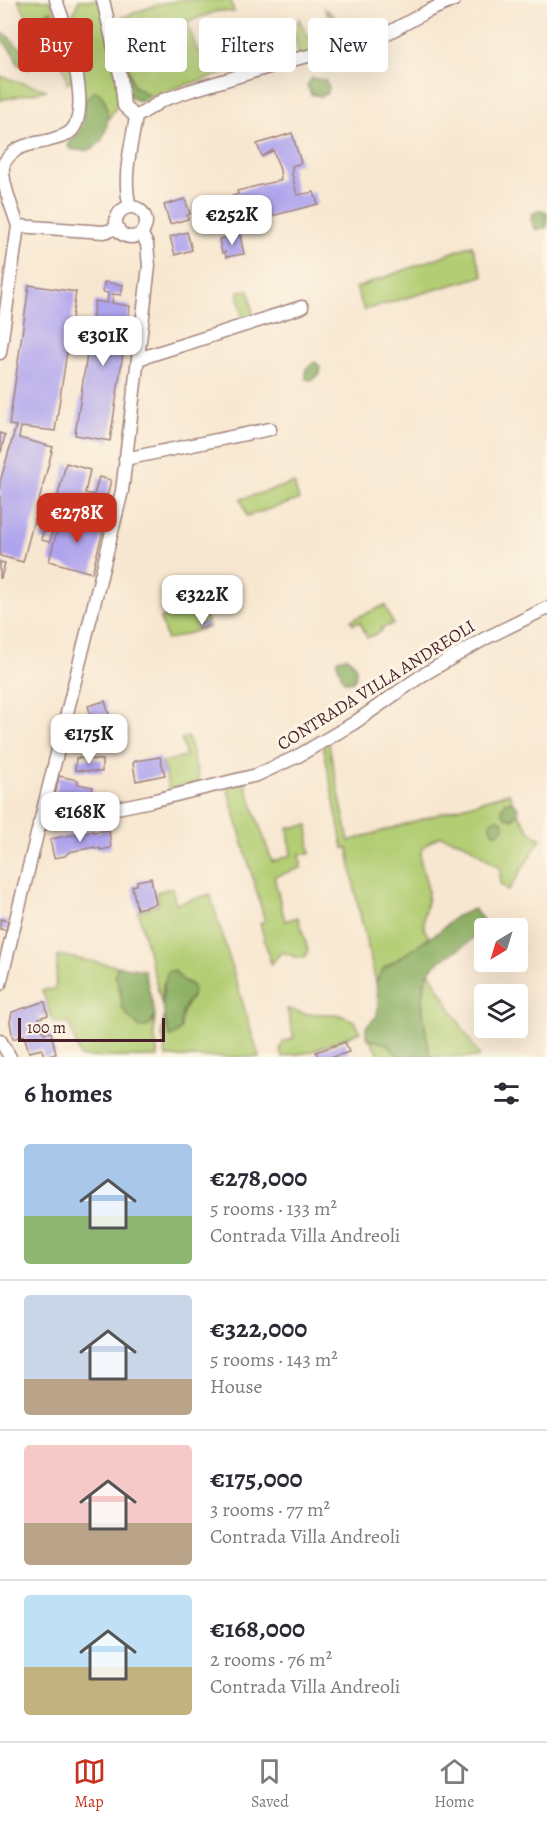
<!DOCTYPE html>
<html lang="en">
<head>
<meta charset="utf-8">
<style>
	:root { --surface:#fff; --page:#f2f2f3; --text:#2b2b33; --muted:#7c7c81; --line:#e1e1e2; --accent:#c8321e }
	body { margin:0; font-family:Alegreya,serif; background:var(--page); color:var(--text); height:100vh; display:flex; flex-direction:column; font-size:22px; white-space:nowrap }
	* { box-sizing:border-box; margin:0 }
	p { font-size:20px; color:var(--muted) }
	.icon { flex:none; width:33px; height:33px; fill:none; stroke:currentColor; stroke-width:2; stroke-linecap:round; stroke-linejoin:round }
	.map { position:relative; height:1057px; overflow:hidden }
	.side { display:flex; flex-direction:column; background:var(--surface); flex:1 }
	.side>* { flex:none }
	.guide { position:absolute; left:18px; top:18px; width:512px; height:54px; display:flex; gap:12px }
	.needle { width:39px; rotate:218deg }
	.fabs { position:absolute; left:474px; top:918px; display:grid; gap:12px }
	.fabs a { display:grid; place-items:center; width:54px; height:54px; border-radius:6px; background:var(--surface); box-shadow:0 6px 24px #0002; font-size:30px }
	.scale { position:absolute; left:18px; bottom:15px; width:147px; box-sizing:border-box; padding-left:6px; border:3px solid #4a1f2b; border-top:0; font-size:16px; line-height:21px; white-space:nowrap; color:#4a1f2b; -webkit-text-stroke:4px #fcf5e5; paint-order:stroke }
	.price { position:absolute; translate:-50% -51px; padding:0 14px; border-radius:12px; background:#fff; color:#222; font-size:20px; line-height:39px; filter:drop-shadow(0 2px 3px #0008) }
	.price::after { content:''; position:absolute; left:50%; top:36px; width:18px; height:14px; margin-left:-9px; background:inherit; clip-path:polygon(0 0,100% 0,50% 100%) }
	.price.current { background:var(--accent); color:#fff }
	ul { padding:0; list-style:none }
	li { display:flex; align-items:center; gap:18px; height:150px; padding:0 24px }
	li+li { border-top:2px solid var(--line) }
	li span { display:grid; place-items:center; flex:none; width:168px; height:120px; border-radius:6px; color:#555 }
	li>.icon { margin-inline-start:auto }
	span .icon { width:72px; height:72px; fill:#fffc; stroke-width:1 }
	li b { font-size:26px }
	h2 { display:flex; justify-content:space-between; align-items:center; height:72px; padding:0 24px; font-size:26px }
	.pill { padding:0 21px; border-radius:6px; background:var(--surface); box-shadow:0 6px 24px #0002; font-size:21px; line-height:54px }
	.pill.current { background:var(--accent); color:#fff }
	.tab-bar { display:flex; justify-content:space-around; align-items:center; height:84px; border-top:2px solid var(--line); background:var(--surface); font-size:16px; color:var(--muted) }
	.tab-bar a { display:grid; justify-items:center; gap:3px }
	.tab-bar .current { color:var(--accent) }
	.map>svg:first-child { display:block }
	.green { fill:#b2cd73; stroke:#7e764f; stroke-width:1.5 }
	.forest { fill:#8db065; stroke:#6c6848; stroke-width:1.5 }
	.building { fill:#aea3ed }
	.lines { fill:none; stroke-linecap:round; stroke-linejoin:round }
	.minor-casing { stroke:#a1837e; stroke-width:15 }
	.minor { stroke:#fff; stroke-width:12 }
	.labels { text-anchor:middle; stroke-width:6; stroke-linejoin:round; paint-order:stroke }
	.street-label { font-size:18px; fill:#4a1f2b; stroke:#fcf5e5 }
</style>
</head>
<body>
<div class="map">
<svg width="547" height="1057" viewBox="0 0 547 1057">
	<rect width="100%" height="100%" fill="#fcf5e5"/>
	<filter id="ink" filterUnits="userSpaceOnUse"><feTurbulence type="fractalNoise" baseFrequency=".0167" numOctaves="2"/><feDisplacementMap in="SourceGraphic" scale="12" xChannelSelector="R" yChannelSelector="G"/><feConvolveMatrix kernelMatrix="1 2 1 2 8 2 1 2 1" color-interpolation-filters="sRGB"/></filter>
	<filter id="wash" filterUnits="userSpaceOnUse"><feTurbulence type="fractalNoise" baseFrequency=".008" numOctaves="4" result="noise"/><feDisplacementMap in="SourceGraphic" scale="24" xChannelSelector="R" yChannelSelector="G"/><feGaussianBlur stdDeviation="1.35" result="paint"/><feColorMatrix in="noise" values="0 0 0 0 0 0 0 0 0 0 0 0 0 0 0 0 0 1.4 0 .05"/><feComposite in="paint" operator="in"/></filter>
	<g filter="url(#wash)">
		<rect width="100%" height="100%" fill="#f8e7d0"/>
		<!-- green -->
		<path class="green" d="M18,0H50L61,25L73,80L67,84L66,75L55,46L59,44L36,21L34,25L26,16Z
			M79,0H100L119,88L117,106L108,120L105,100L84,105L65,21L73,15Z
			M180,0H231L234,12L218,11L187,22L198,53L216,48L228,51L243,48L246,60L241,62L242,68L149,96L133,85L115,20L159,4Z
			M325,9C339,17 338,26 355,33L360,40L299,56L295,38L299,19L308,37L333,27Z
			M0,76L47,90L0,100Z
			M472,245L483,276L364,310L356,288Z
			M249,290L254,321L243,323L238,291Z
			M294,483L299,500L247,516L241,499Z
			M385,605L393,624L381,628L382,631L367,638L360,622L353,624L351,620Z
			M202,606L209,627L167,640L160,618Z
			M188,737L200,783L169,789L162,762L186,756L181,739Z
			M328,741L349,841L509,793L513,802H505L513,819L518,813L529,830L541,839L508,891L500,884V868L464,843L441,836C432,840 423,844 421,854C418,866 428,879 428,892C428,908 417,924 430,938L384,968L376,982L356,897L348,848H343L323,745Z
			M244,780L272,862L291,855L288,828L308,825L310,854H300L301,868L274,877L285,921L298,917L308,950L304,958H298L282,952L271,964L260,923L265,921L227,787Z
			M172,888L176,904L210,894L259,1057H166L162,1032L164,1017L170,1037L181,1028C181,1014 184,1008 192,997L188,982L183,981L175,971L163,983L162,1006L138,911L159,905L156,892Z
			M58,955L117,966C114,980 122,992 122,1007L153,1022L155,1015L154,1032L158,1057H80L69,1022L54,1023L42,990L55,989Z
			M429,972L480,1057H430C426,1028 417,1000 429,972Z
			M287,1009L308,1014H337L355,1021L360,1032L310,1052L282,1057L280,1051L283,1042L294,1038Z
			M369,1039L388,1044L399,1057H381Z"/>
		<!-- forest -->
		<path class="forest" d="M49,11C59,17 63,31 61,42L55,46L40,40L34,30L36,21Z
			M115,20L133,85L149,96L146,100L139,101L129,97L110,21Z
			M1,34H6C9,37 13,42 17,45C27,52 28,47 35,61L32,68L28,69L18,65L13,53L0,37Z
			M258 51a7 7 0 1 1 14 0a7 7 0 1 1-14 0Z
			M312,78L325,80L329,88L327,94L320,96L311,94L307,85Z
			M95,91C114,98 110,140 93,148C86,152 78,150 70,149L68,145C73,138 80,134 82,125C85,112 81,99 95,91Z
			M541,210L547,212V227L538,230L534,228L531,220L532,214Z
			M315,362L320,366V374L311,380L306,379V369Z
			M346,657C356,662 359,672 353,681L347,682L343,680L337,663L338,659Z
			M502 810a8 8 0 1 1 16 0a8 8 0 1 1-16 0Z
			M490 826a7 7 0 1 1 14 0a7 7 0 1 1-14 0Z
			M474,909L483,920C471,944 469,942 448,956C442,960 433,965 430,970C413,994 427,1031 430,1057H399L388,1044L369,1039L366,1036V1027L377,1016L378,1003L376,982L384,968L440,931L455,917Z
			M117,966L144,970L155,1015L149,1026L140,1028L127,1015L122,1007L121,990L115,976Z
			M168,971H175L183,981L192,985L194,991C192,997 187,1002 184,1008C177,1021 188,1030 170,1037C163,1015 159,993 168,971Z"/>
		<g id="blocks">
			<!-- building -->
			<path class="building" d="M292,133L301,163L292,166V174L297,195L314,192L318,204L240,224L239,220L227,224L224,213L233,210L230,197L238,194L237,191L281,180L280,170L273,150L262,157L257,144Z
				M185,199L190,214L187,215L188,219L170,224L164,205Z
				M187,232L192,250L175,255L170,237Z
				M240,235L244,254L226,257L225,252L222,253L219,239Z
				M104,282L123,285L121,295L113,294L112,303L130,306L110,441L75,435L95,301L107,303L108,293L103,292Z
				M29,285L76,292L55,431L21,427L19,438L53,447L23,562L0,556V482L16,426L9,425Z
				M0,433L5,435L1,452H0Z
				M66,463L90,470L85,493L94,495L99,477L111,480L104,510L92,507L93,498L83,496L79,513L55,508Z
				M61,516L104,527L92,573L49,561Z
				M44,528L52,530L50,542L41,540Z
				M0,562L5,563L1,578H0Z
				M206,622L208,626L198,629L197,625Z
				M105,701L115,734L98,739L88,706Z
				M160,757L165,775L136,781L133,764L135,761Z
				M76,758L102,760V772L75,770Z
				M59,776L78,780V784L93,787L90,801L84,799L83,803L73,805L54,801Z
				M109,830L111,848L100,850V848L95,849V847L69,852L65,856L54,858L50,839L93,831L94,832Z
				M151,878L156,904L137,909L132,886L137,885V881Z
				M0,919L8,921L6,930L0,929Z
				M42,1002H45L48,1015L39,1018L44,1033L51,1032L56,1054L44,1057L42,1049L29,1052L24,1035L13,1039L10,1022L12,1012Z
				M345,1042L349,1052L333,1057H318L316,1052Z"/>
		</g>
	</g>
	<g filter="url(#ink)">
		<use href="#blocks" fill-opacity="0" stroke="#a1837e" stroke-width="1.5"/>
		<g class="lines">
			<defs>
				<path id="minor" d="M103,0L121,78L124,106L136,117
					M130,207C122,178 131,147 136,117L163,100L189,91L292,60L377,39L428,11L454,0
					M116 222a15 15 0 1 1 30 0a15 15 0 1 1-30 0Z
					M18,226C13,210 2,185 3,168C3,161 11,154 16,150C25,144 37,143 47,141C56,138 66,137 72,130C92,107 66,27 56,0
					M0,353L18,226L104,232L118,228
					M138,359L302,307
					M125,459L270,429
					M39,824L151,801L257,775L298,756L354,723L421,676L486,638L547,608
					M0,984L122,491L149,266L147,244L141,233
					M0,1040L10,1057"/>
			</defs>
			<!-- minor casing -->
			<use href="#minor" class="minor-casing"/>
			<!-- minor -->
			<use href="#minor" class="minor"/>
		</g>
	</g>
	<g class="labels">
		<!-- street labels -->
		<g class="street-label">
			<text transform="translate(376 685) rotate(-32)" y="6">CONTRADA VILLA ANDREOLI</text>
		</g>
	</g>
</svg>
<div class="fabs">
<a><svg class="needle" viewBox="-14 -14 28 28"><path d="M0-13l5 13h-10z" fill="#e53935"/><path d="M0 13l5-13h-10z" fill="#7c7c81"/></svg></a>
<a><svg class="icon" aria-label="layers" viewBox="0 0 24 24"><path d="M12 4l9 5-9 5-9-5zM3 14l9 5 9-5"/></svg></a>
</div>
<div class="scale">100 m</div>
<b class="price" style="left:232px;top:246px">€252K</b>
<b class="price" style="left:103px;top:367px">€301K</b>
<b class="price current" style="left:77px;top:544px">€278K</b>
<b class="price" style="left:202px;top:626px">€322K</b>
<b class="price" style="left:89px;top:765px">€175K</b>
<b class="price" style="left:80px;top:843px">€168K</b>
<div class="guide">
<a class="pill current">Buy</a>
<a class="pill">Rent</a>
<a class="pill">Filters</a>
<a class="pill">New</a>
</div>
</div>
<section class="side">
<h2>6 homes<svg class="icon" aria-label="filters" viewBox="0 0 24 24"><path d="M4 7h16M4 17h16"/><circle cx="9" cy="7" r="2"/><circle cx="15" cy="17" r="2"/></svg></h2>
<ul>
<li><span style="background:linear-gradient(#a9c7e8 60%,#8fb573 0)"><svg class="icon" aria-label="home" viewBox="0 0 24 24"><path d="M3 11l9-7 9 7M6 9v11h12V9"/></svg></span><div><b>€278,000</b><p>5 rooms · 133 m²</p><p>Contrada Villa Andreoli</p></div></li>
<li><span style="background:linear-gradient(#c9d6e8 70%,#b9a48a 0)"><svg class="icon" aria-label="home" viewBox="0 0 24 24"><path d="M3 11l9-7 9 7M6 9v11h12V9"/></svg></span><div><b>€322,000</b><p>5 rooms · 143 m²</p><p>House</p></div></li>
<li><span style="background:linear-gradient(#f6c9c9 65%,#b9a48a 0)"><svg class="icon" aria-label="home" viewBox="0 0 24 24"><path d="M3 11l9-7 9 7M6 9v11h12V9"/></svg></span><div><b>€175,000</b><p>3 rooms · 77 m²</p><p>Contrada Villa Andreoli</p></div></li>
<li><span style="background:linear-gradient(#bfe0f5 60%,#c2b280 0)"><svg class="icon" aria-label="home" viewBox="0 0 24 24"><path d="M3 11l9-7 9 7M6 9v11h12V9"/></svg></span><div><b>€168,000</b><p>2 rooms · 76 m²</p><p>Contrada Villa Andreoli</p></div></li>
</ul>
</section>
<nav class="tab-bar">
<a class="current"><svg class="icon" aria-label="map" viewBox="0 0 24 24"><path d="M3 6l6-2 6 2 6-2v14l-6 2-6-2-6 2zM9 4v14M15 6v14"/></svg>Map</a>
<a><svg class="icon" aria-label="saved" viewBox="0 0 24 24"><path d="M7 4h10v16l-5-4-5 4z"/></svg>Saved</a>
<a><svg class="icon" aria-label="home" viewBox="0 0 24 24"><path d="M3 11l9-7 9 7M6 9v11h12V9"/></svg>Home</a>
</nav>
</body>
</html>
